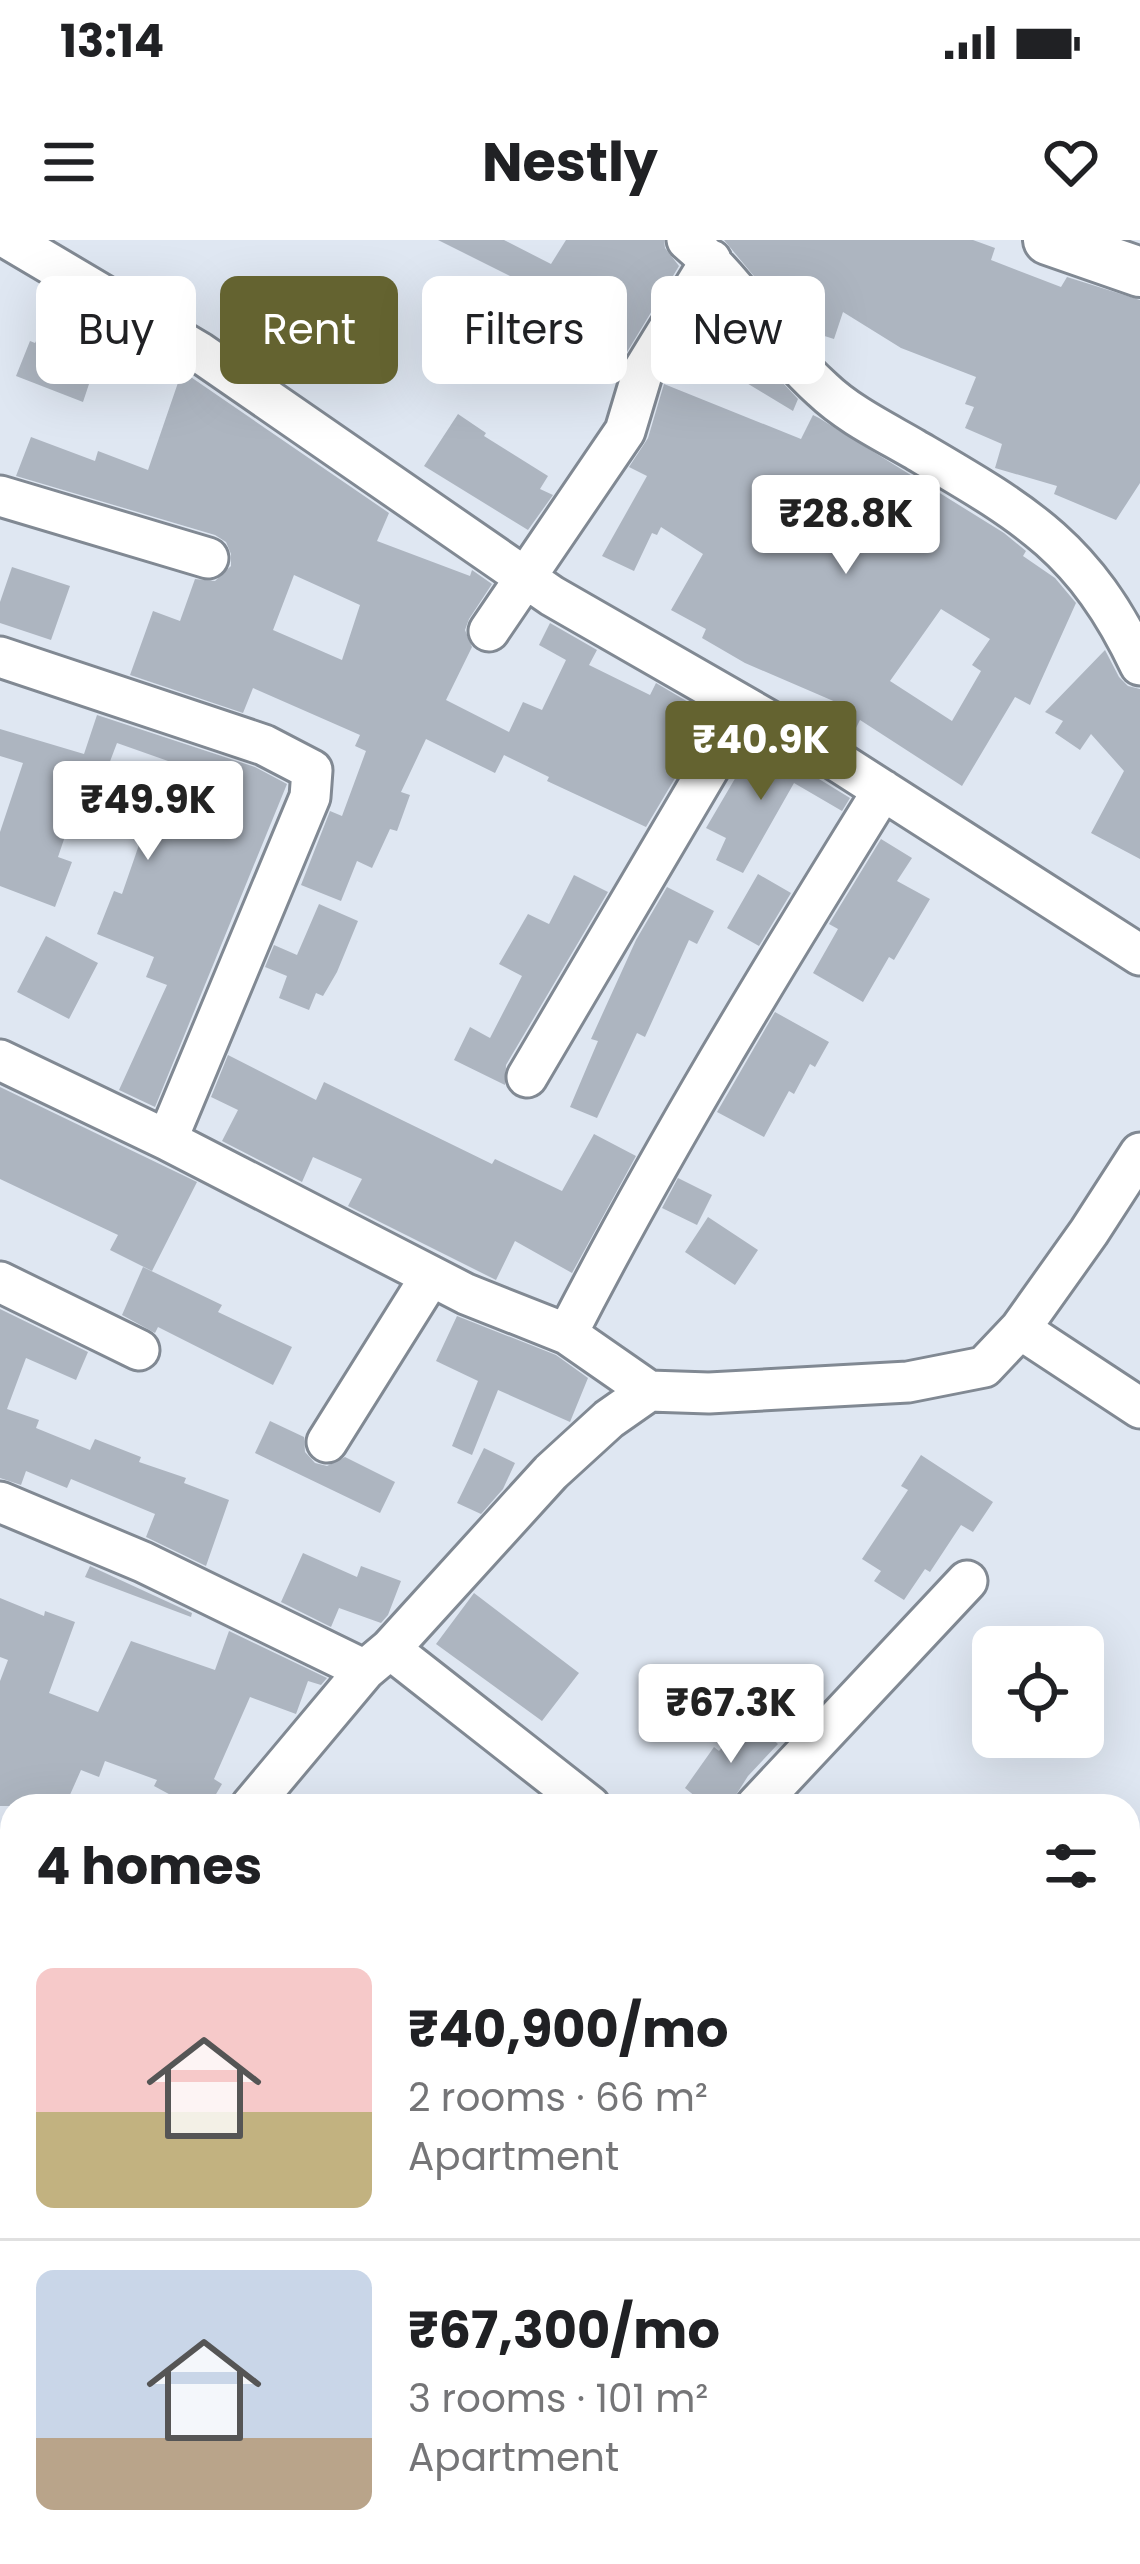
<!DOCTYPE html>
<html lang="en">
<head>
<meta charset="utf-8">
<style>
	:root { --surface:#fff; --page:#f2f2f2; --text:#202124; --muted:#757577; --line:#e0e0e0; --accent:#646330 }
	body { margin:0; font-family:Poppins,sans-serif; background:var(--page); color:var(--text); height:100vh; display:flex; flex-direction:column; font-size:45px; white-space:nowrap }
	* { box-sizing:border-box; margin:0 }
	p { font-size:39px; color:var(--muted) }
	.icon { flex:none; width:66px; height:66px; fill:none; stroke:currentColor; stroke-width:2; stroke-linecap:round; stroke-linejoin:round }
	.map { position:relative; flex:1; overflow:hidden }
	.panel { position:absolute; left:0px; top:1554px; width:1140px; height:771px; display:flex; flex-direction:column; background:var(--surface); border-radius:36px 36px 0 0; box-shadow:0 12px 48px #0002 }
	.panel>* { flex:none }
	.hud { position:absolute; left:36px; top:36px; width:1068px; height:108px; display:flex; gap:24px }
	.fabs { position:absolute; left:972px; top:1386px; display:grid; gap:24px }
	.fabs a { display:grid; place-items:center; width:132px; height:132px; border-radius:18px; background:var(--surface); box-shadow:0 12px 48px #0002; font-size:60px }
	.price { position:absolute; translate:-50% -102px; padding:0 27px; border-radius:12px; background:#fff; color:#222; font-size:39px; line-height:78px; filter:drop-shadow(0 3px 6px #0008) }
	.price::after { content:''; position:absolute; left:50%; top:72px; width:36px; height:27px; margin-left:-18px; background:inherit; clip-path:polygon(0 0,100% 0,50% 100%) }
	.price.selected { background:var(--accent); color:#fff }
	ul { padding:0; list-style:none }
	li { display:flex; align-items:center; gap:36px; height:300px; padding:0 36px }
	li+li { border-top:3px solid var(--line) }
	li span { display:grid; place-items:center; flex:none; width:336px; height:240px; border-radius:18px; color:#555 }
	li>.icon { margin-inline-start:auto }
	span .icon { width:144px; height:144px; fill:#fffc; stroke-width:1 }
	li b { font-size:51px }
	h2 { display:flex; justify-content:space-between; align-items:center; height:144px; padding:0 36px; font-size:51px }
	.tag { padding:0 42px; border-radius:18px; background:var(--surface); box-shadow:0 12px 48px #0002; font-size:42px; line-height:108px }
	.tag.selected { background:var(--accent); color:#fff }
	.status { display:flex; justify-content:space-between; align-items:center; height:84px; padding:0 60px; background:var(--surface); direction:ltr }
	.status svg { height:33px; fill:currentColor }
	header { display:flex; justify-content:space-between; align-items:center; height:156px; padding:0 36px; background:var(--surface); font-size:54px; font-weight:700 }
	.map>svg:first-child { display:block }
	.building { fill:#adb5c0; fill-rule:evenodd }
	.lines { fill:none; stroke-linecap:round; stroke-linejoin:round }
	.minor-casing { stroke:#818993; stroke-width:45 }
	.major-casing { stroke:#818993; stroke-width:54 }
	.minor { stroke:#fff; stroke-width:39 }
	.major { stroke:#fff; stroke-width:48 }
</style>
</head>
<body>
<div class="status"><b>13:14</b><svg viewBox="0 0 49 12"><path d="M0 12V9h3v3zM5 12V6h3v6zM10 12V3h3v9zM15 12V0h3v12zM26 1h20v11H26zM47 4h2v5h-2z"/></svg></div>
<header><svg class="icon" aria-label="menu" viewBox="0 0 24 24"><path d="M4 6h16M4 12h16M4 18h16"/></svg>Nestly<svg class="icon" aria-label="heart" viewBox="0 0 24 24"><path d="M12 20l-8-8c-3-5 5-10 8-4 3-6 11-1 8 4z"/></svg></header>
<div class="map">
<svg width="1140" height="2324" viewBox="0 0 1140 2324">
	<rect width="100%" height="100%" fill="#dfe7f2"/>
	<!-- building -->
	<path class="building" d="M438,0H504L551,24L566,0H664L665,8L679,26L621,122L586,104L590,98L522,62L530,46Z
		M724,0H973L995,8L991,20L1061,47L1067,37L1140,60V243L1116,280L1054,254L1057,246L995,228L1002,204L965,188L974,167L965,164L976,137L901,108L843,72L834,99L796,87Z
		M59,57L83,71L60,112L95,126L83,162L16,136L30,101L35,103Z
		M714,62L756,113L752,119L766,125L798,159L793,171L689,108L695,95L704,99L711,84L703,79Z
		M125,96L151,112L143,130L115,119Z
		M182,131L389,273L377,301L470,336L472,330L492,344L469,379L465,390L472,407L446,460L509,492L523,462L542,470L566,420L539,405L550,383L597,410L589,425L650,455L656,443L712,476L646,587L547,541L549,537L504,515L495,533L426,499L401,552L410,555L397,591L390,589L372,628L357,621L341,661L301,645L330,571L342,576L366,511L355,506L360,495L253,448L243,473L130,435L153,371L180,381L195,339L215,341L231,326V314L226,302L215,295L16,236L31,197L95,221L98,211L148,230ZM294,335L360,365L342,420L273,390Z
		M664,144L801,199L813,175L819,178L1004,293L1026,311L1023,316L1055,338L1076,363L1030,465L1015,457L962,546L860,480L856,488L832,475L838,463L745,423L702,398L706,389L671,370L703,314L661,287L657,295L652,293L634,331L602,316L647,236L629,227L648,198ZM941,369L990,399L972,425L981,431L952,481L890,441Z
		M458,174L486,193L484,196L548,236L540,249L553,255L528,290L424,226Z
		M12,327L70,346L51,400L0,383V362Z
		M1105,410L1119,437L1128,446L1140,449V619L1091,593L1124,531L1091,494L1080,510L1055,493L1063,481L1045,472Z
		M97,475L255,527L287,544L155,867L119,850L167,745L146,737L154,717L97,694L114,651L122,654L168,521L117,503L98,553L82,546L58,617L72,622L55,667L0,646V592L23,523L0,516V489L84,514Z
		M757,501L850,558L842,571L794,543L743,633L716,620L726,598L706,588Z
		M881,599L912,618L897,641L930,659L894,720L889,717L863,762L813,733L838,689L829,684Z
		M758,634L791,653L759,706L727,688Z
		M574,635L608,652L506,825L505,845L454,820L470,787L490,798L522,736L499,724L528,674L549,684Z
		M667,647L714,671L697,704L689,700L645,797L637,793L597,878L570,867L598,801L591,799L636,700Z
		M319,664L358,681L337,732L323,756L316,753L309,770L279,758L287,736L265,727L274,705L297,715Z
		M46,696L98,723L69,779L17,752Z
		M775,772L829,802L815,827L810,824L794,854L789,851L764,897L717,872Z
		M228,815L316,860L324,842L492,924L495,919L562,951L594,894L636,916L572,1033L515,1001L496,1040L348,966L362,939L313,917L302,942L222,901L238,870L211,857Z
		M0,847L197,942L152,1031L110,1010L118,995L0,939Z
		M678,938L712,955L697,985L662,968Z
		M708,977L758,1010L735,1045L685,1012Z
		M143,1027L222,1065L218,1072L292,1107L273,1145L158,1087L155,1093L122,1075Z
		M0,1069L88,1112L76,1140L26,1118L7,1169L39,1180L36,1188L90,1210L95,1199L141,1217L139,1222L186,1238L184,1243L229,1260L206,1326L146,1297L155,1274L71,1239L67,1248L26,1231L21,1245L0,1238Z
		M457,1076L556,1115L588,1138L570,1182L498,1150L472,1215L452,1206L478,1141L436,1121Z
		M270,1181L304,1197L305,1212L315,1223L327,1226L345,1217L395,1242L380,1273L255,1213Z
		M484,1208L515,1223L503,1249L481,1274L457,1263Z
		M921,1215L993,1262L973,1292L961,1285L930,1332L925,1329L904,1360L874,1341L881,1331L862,1319L908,1250L901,1246Z
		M303,1313L357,1337L361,1326L401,1341L388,1375L381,1383L339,1368L331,1387L281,1362Z
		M90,1326L192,1373L191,1377L85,1337Z
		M474,1353L579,1433L542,1481L436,1404Z
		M0,1358L44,1376L45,1371L75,1382L49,1453L98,1472L131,1401L215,1430L229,1391L327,1438L321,1445L308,1441L296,1474L250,1457L214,1539L222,1544L209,1566H191L154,1546L157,1540L105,1521L99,1537L81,1530L65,1566H0V1441L8,1420L0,1417Z
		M749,1478L778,1504L748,1536L729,1566H707L685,1548L714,1507L719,1511Z"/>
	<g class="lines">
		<defs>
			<path id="minor" d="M10,0L199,112L552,356L820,510L1140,715
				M687,0C739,44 772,104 822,149C848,174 883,191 914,209C1023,273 1084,306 1140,425
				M0,256L208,318
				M489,391L625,191L643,131L711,20
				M0,417L264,505L312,530L310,557L167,900
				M0,820L167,900L466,1054L567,1094L649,1151
				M527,837L745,467
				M0,1042L139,1110
				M1020,1089L1140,1168
				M567,1094C663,907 772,729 883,550
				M327,1202L431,1036
				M0,1262L143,1322L365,1430
				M390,1409L590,1566
				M251,1566L365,1430L390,1409L551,1232L609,1179L649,1151L709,1153L908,1142L984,1127L1020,1089L1089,992L1140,913
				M756,1566L967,1341
				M0,1912L12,1890
				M0,2210L8,2229L12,2294
				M445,2324L453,2313
				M677,2324L685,2313"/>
			<path id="major" d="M1048,0L1140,32"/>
		</defs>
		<!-- minor casing -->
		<use href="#minor" class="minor-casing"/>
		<!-- major casing -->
		<use href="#major" class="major-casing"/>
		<!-- minor -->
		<use href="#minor" class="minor"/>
		<!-- major -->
		<use href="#major" class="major"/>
	</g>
</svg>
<div class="fabs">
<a><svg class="icon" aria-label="locate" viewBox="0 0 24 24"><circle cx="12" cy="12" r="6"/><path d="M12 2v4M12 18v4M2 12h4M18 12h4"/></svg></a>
</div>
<b class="price" style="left:846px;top:337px">₹28.8K</b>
<b class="price selected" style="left:761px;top:563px">₹40.9K</b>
<b class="price" style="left:148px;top:623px">₹49.9K</b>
<b class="price" style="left:731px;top:1526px">₹67.3K</b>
<div class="hud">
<a class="tag">Buy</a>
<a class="tag selected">Rent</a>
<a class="tag">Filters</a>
<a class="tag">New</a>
</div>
<section class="panel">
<h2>4 homes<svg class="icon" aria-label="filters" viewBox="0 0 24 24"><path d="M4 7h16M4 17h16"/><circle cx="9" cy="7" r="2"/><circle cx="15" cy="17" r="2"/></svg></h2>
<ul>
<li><span style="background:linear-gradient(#f6c9c9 60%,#c2b280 0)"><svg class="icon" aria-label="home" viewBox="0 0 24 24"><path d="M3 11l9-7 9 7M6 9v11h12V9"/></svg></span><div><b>₹40,900/mo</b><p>2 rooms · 66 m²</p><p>Apartment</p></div></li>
<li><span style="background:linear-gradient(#c9d6e8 70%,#b9a48a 0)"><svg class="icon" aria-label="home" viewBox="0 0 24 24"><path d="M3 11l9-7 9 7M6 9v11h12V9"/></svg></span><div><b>₹67,300/mo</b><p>3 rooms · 101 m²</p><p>Apartment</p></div></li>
</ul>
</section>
</div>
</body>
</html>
